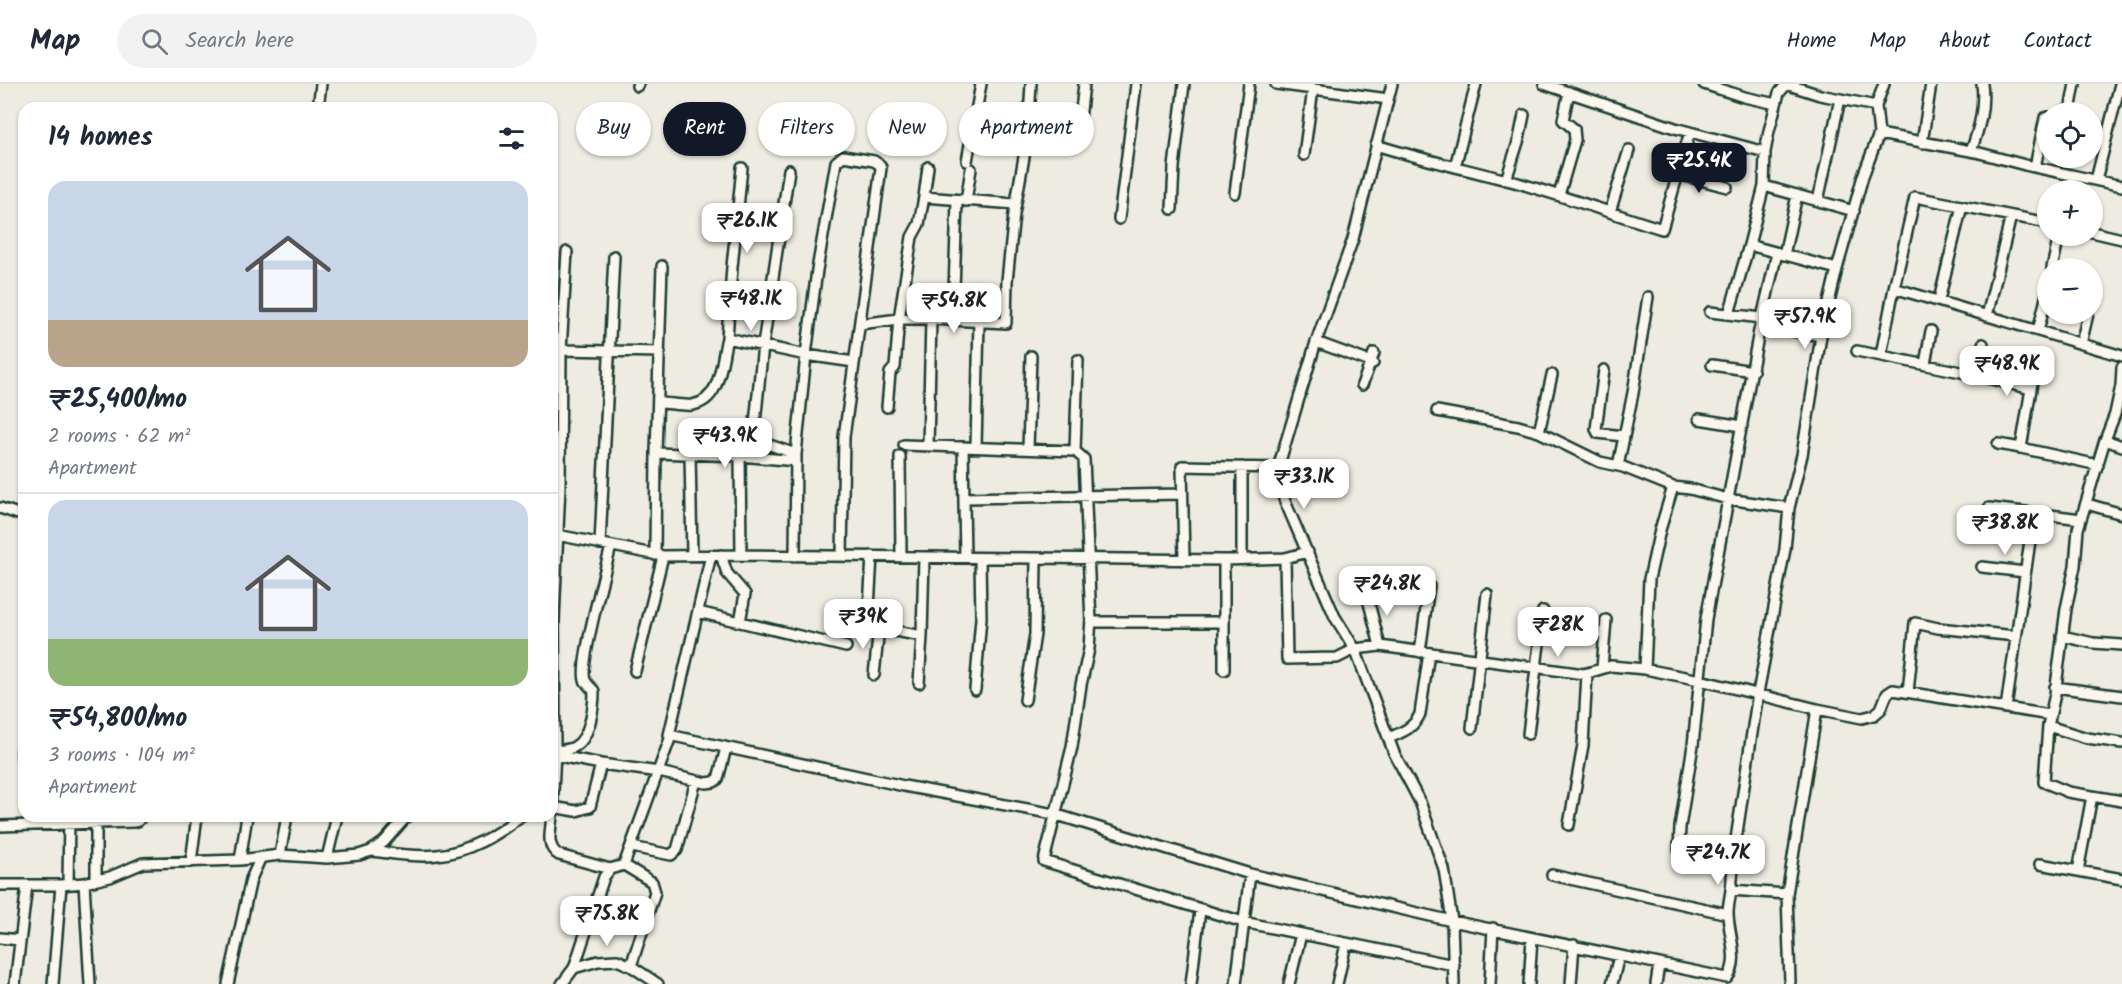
<!DOCTYPE html>
<html lang="en">
<head>
<meta charset="utf-8">
<style>
	:root { --surface:#fff; --page:#f2f2f3; --text:#1f2937; --muted:#747a83; --line:#e0e1e3; --accent:#111827 }
	body { margin:0; font-family:Kalam,sans-serif; background:var(--page); color:var(--text); height:100vh; display:flex; flex-direction:column; font-size:22px; white-space:nowrap }
	* { box-sizing:border-box; margin:0 }
	p { font-size:20px; color:var(--muted) }
	.icon { flex:none; width:33px; height:33px; fill:none; stroke:currentColor; stroke-width:2; stroke-linecap:round; stroke-linejoin:round }
	.map { position:relative; flex:1; overflow:hidden }
	.panel { position:absolute; left:18px; top:18px; width:540px; height:720px; display:flex; flex-direction:column; background:var(--surface); border-radius:18px; box-shadow:0 2px 4px #0004 }
	.panel>* { flex:none }
	.guide { position:absolute; left:576px; top:18px; width:570px; height:54px; display:flex; gap:12px }
	.fabs { position:absolute; left:2037px; top:18px; display:grid; gap:12px }
	.fabs a { display:grid; place-items:center; width:66px; height:66px; border-radius:50%; background:var(--surface); box-shadow:0 2px 4px #0004; font-size:30px }
	.price { position:absolute; translate:-50% -51px; padding:0 14px; border-radius:12px; background:#fff; color:#222; font-size:20px; line-height:39px; filter:drop-shadow(0 2px 3px #0008) }
	.price::after { content:''; position:absolute; left:50%; top:36px; width:18px; height:14px; margin-left:-9px; background:inherit; clip-path:polygon(0 0,100% 0,50% 100%) }
	.price.on { background:var(--accent); color:#fff }
	ul { padding:0; list-style:none }
	li { display:grid; align-content:center; gap:12px; height:318px; padding:0 30px }
	li+li { border-top:2px solid var(--line) }
	li span { display:grid; place-items:center; height:186px; border-radius:18px; color:#555 }
	li>.icon { margin-inline-start:auto }
	span .icon { width:108px; height:108px; fill:#fffc; stroke-width:1 }
	li b { font-size:26px }
	h2 { display:flex; justify-content:space-between; align-items:center; height:72px; padding:0 30px; font-size:26px }
	.pill { padding:0 21px; border-radius:27px; background:var(--surface); box-shadow:0 2px 4px #0004; font-size:21px; line-height:54px }
	.pill.on { background:var(--accent); color:#fff }
	header { display:flex; align-items:center; gap:36px; box-sizing:border-box; height:84px; padding:0 30px; background:var(--surface); border-bottom:2px solid var(--line) }
	header strong { font-size:28px }
	nav { display:flex; gap:33px; margin-inline-start:auto; font-size:21px }
	.search { width:420px; height:54px; background:var(--page); display:flex; align-items:center; gap:15px; box-sizing:border-box; padding:0 21px; border-radius:33px; color:var(--muted); font-size:22px }
	.map>svg:first-child { display:block }
	.lines { fill:none; stroke-linecap:round; stroke-linejoin:round }
	.minor-casing { stroke:#1f3d34; stroke-width:14 }
	.minor { stroke:#fbf7ec; stroke-width:9 }
</style>
</head>
<body>
<header>
<strong>Map</strong>
<div class="search"><svg class="icon" aria-label="search" viewBox="0 0 24 24"><circle cx="10" cy="10" r="6"/><path d="M15 15l6 6"/></svg>Search here</div>
<nav><a>Home</a><a>Map</a><a>About</a><a>Contact</a></nav>
</header>
<div class="map">
<svg width="2122" height="900" viewBox="0 0 2122 900">
	<rect width="100%" height="100%" fill="#eeece1"/>
	<filter id="ink" filterUnits="userSpaceOnUse"><feTurbulence type="fractalNoise" baseFrequency=".0167" numOctaves="2"/><feDisplacementMap in="SourceGraphic" scale="12" xChannelSelector="R" yChannelSelector="G"/><feConvolveMatrix kernelMatrix="1 2 1 2 8 2 1 2 1" color-interpolation-filters="sRGB"/></filter>
	<g filter="url(#ink)">
		<g class="lines">
			<defs>
				<path id="minor" d="M1276,0L1388,15
					M1392,0L1353,155L1316,258L1278,384L1284,415L1335,533L1355,565L1394,669L1420,718L1434,757L1444,785L1452,837L1454,900
					M1544,0L1675,44L1765,68
					M1704,0L1744,13L1776,20
					M1786,0L1820,11L1876,22L1879,50L1976,68L2025,81L2122,102
					M637,2L638,0
					M1876,22L1884,0
					M318,24L321,0
					M2064,28L2070,27L2075,0
					M1078,53L1084,0
					M1922,59L1931,0
					M1376,61C1423,76 1470,86 1518,99C1566,113 1614,130 1662,145L1690,48
					M1971,67C1979,45 1985,24 1982,0
					M1304,71L1313,5
					M967,77L981,0
					M1455,83L1476,0
					M2035,83L2045,34L2048,33
					M789,86L763,261L754,349L756,354L761,358L796,370
					M1678,90L1727,103
					M1506,96L1519,55L1524,31
					M2096,96L2120,0
					M1764,102L1854,127
					M1235,109L1249,0
					M1559,111L1575,56L1574,45L1563,36L1569,8
					M924,113L928,83
					M966,117L971,85
					M1818,117L1840,15
					M1172,125L1174,83L1184,0
					M1610,128L1629,66
					M1119,135L1136,0
					M2048,139L1915,113L1894,204L2122,272
					M2092,148L2122,155
					M1784,171L1797,111
					M2052,184L2059,152
					M1837,185L1863,92L1879,50
					M1939,216L1962,122
					M1710,228L1762,234
					M1729,230L1749,161
					M1987,232L2011,132
					M953,236L957,117
					M860,240L899,235H931
					M1760,241L1821,252
					M2038,247L2048,206
					M727,254L732,183L742,84
					M1316,258L1373,279
					M2081,260L2088,230
					M561,266L660,268
					M1857,267L1976,291L2031,305L2021,364L2098,381
					M1881,271L1894,204
					M1925,280L1931,247
					M1712,281L1753,287
					M2122,283L2121,302L2115,330L2105,356L2078,445L2075,482L2066,525L2055,610L2048,642L2044,698L2068,708L2122,717
					M1604,286L1596,345L1598,349L1623,352
					M1976,291L1983,260
					M1362,301L1374,269
					M2031,305L2036,273
					M659,319C669,319 682,322 692,321C722,317 721,276 727,254L806,271L854,278
					M887,323L890,289L895,283L899,235L912,153L919,140L924,113L1015,120
					M1437,327L1518,342L1539,348L1600,378L1623,383L1673,403L1660,446L1649,495L1645,585
					M1699,335L1742,342
					M1539,348L1552,291
					M2105,356L2122,362
					M1998,360L2021,364
					M904,361L1075,367L1084,375L1091,538H1224V476
					M928,362L931,235L1006,239L1007,197L1014,130L1028,50L1031,0
					M963,363L965,473
					M976,363L979,238
					M1028,365L1031,272
					M1075,367L1078,276
					M656,369L740,372L796,377
					M690,370L692,471
					M740,372L741,471
					M900,372L901,472
					M1618,382L1633,309L1648,213
					M1242,383V475
					M1673,403L1690,405L1728,415L1789,424
					M964,414L1181,410
					M2087,420L2122,430
					M0,424L24,432
					M1989,424L2034,429
					M552,450L663,472L741,471L1224,476L1285,474L1308,468
					M600,460L614,172
					M655,471L656,369L662,182
					M711,471L669,651L904,702L1054,730L1250,790L1452,837L1727,894C1741,878 1728,849 1728,829C1728,822 1730,814 1731,806L1787,810
					M721,471L727,489L745,510L740,538
					M795,472L796,370L806,271L817,186L836,78L843,72L874,77L880,81L881,84L844,353L842,472
					M872,472L869,524L879,544L922,552L924,473
					M1285,474L1287,575L1337,574L1355,565L1380,562L1584,590L1611,582L1645,585L1700,596L1817,625L1862,634L1874,631L1881,625L1887,610L1893,606L2050,631
					M1184,476L1182,382L1278,384
					M1982,483L2025,488
					M1367,511L1380,562
					M698,528L846,563
					M1091,534L1089,565L1081,601L1072,663L1044,777L1243,838L1454,881
					M2062,552L2093,559L2122,561
					M1420,568L1429,502
					M1602,584L1606,536
					M1224,586V538
					M635,587L663,472
					M874,591L879,544
					M919,599L922,552
					M2055,603L2122,612
					M975,606L981,534L980,474
					M1908,608L1915,539L1938,544L2016,552
					M1025,616L1035,550L1036,475
					M2006,624L2034,429L2081,435
					M2048,642L2087,654L2122,659
					M1472,644L1487,510
					M1528,650L1543,527
					M1389,654C1402,648 1414,644 1420,630L1429,569
					M22,665L24,697
					M555,667C561,666 569,666 574,663C590,655 594,623 594,607C591,604 586,599 585,596C579,580 606,484 611,462
					M552,668L554,671L601,680L659,688L706,699L714,698L718,695L726,664
					M552,723L576,727L590,723L601,680
					M552,729L555,667L554,535L560,401L561,266L567,168
					M96,732V796
					M552,732C551,746 545,763 559,771L610,785
					M1569,741L1583,661L1587,590
					M0,742L133,738L138,737L142,732
					M632,763L671,771L677,766L696,697
					M1679,765L1680,743L1693,661L1706,535L1759,247L1777,169
					M371,767C392,769 416,774 437,771C469,768 496,751 521,732
					M280,771L287,732
					M327,774L337,732
					M240,776L247,732
					M191,778L197,732
					M2040,780L2122,795
					M624,781L652,798L655,808L631,882
					M2078,787L2092,712
					M1552,791L1728,830
					M84,799L90,900
					M68,800L69,732
					M0,801H61L84,799L110,793L143,779L240,776L280,771L327,774L359,771L371,767L384,758L407,732
					M1731,806L1735,762L1758,609L1785,465L1789,424L1802,371L1821,252L1837,185L1749,161L1764,102L1765,68L1769,47L1779,9L1786,1
					M0,854L20,856
					M574,884L604,793L610,785L624,781L671,652
					M15,900L27,801
					M53,900L61,801
					M228,900L251,795L261,773
					M562,900L574,884L598,877L617,876L631,882L658,900
					M1191,900L1200,826
					M1236,900L1250,790
					M1289,900L1301,850
					M1337,900L1346,860
					M1490,900L1493,844
					M1529,900L1532,854
					M1571,900L1574,861
					M1612,900L1619,872
					M1656,900L1659,881
					M1789,900L1790,898L1787,810L1817,625"/>
			</defs>
			<!-- minor casing -->
			<use href="#minor" class="minor-casing"/>
			<!-- minor -->
			<use href="#minor" class="minor"/>
		</g>
	</g>
</svg>
<div class="fabs">
<a><svg class="icon" aria-label="locate" viewBox="0 0 24 24"><circle cx="12" cy="12" r="6"/><path d="M12 2v4M12 18v4M2 12h4M18 12h4"/></svg></a>
<a>+</a>
<a>−</a>
</div>
<b class="price on" style="left:1699px;top:110px">₹25.4K</b>
<b class="price" style="left:747px;top:170px">₹26.1K</b>
<b class="price" style="left:751px;top:248px">₹48.1K</b>
<b class="price" style="left:954px;top:250px">₹54.8K</b>
<b class="price" style="left:1805px;top:266px">₹57.9K</b>
<b class="price" style="left:2007px;top:313px">₹48.9K</b>
<b class="price" style="left:725px;top:385px">₹43.9K</b>
<b class="price" style="left:1304px;top:426px">₹33.1K</b>
<b class="price" style="left:2005px;top:472px">₹38.8K</b>
<b class="price" style="left:1387px;top:533px">₹24.8K</b>
<b class="price" style="left:863px;top:566px">₹39K</b>
<b class="price" style="left:1558px;top:574px">₹28K</b>
<b class="price" style="left:1718px;top:802px">₹24.7K</b>
<b class="price" style="left:607px;top:863px">₹75.8K</b>
<div class="guide">
<a class="pill">Buy</a>
<a class="pill on">Rent</a>
<a class="pill">Filters</a>
<a class="pill">New</a>
<a class="pill">Apartment</a>
</div>
<section class="panel">
<h2>14 homes<svg class="icon" aria-label="filters" viewBox="0 0 24 24"><path d="M4 7h16M4 17h16"/><circle cx="9" cy="7" r="2"/><circle cx="15" cy="17" r="2"/></svg></h2>
<ul>
<li><span style="background:linear-gradient(#c9d6e8 75%,#b9a48a 0)"><svg class="icon" aria-label="home" viewBox="0 0 24 24"><path d="M3 11l9-7 9 7M6 9v11h12V9"/></svg></span><div><b>₹25,400/mo</b><p>2 rooms · 62 m²</p><p>Apartment</p></div></li>
<li><span style="background:linear-gradient(#c9d6e8 75%,#8fb573 0)"><svg class="icon" aria-label="home" viewBox="0 0 24 24"><path d="M3 11l9-7 9 7M6 9v11h12V9"/></svg></span><div><b>₹54,800/mo</b><p>3 rooms · 104 m²</p><p>Apartment</p></div></li>
</ul>
</section>
</div>
</body>
</html>
